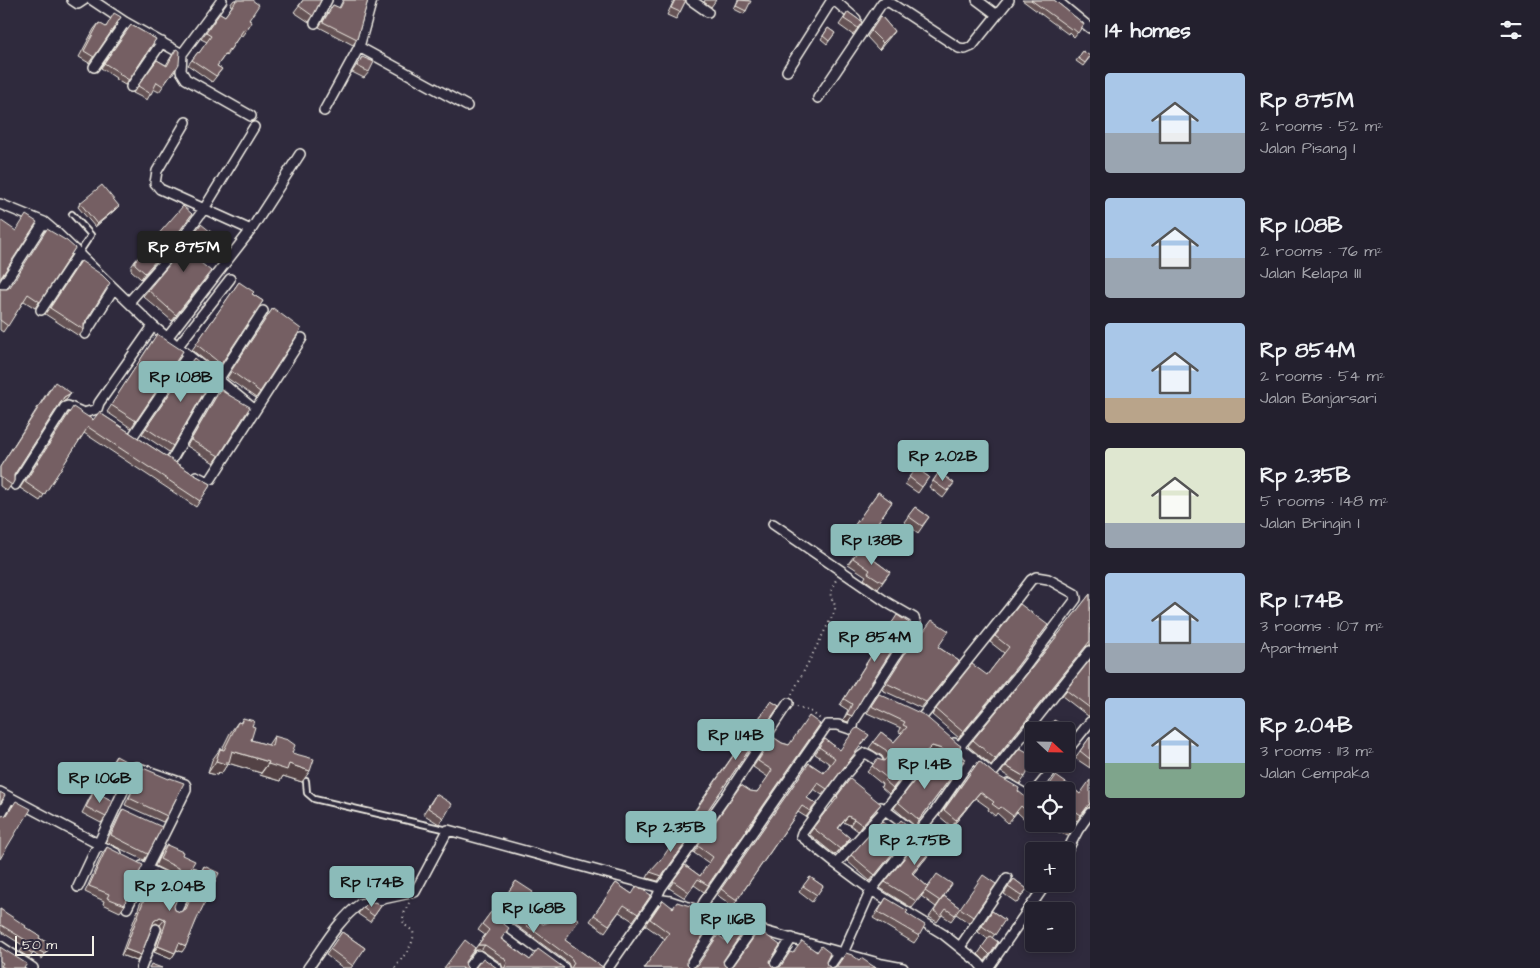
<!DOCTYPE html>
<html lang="en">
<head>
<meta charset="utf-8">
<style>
	:root { --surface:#23202e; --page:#2b2836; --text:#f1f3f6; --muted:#a3a3aa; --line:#403e4a; --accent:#8bbbb9 }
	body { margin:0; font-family:"Architects Daughter",sans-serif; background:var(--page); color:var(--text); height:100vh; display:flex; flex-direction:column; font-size:19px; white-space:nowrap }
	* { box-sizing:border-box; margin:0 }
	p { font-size:16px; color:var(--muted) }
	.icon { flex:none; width:28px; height:28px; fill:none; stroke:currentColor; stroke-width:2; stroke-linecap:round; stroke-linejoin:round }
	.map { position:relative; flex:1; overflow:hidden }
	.panel { display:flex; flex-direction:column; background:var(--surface); width:450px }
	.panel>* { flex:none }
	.needle { width:32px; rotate:112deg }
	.buttons { position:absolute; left:1025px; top:722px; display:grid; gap:10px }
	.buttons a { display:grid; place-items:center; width:50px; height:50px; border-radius:5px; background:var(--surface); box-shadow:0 2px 8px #0003,0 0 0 1px var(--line); font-size:25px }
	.scale { position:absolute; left:15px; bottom:12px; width:79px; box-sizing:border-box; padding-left:5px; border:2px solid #f4f1e8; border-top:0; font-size:14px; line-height:18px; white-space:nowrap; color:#f4f1e8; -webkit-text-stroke:4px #2f2a3d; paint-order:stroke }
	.price { position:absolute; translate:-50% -42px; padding:0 11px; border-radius:5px; background:var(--accent); color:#111; font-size:16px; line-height:32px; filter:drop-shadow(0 1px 2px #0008) }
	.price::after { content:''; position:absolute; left:50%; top:30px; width:15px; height:11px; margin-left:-8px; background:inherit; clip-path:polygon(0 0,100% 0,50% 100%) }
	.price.on { background:#222; color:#fff }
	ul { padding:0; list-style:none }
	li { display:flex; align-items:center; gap:15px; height:125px; padding:0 15px }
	li span { display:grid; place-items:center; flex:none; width:140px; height:100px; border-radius:5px; color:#555 }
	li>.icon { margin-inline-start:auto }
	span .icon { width:60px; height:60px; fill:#fffc; stroke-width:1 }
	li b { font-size:21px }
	h2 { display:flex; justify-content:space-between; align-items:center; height:60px; padding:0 15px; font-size:21px }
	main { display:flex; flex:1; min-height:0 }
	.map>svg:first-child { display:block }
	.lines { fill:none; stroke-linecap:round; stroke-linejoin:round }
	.lane-casing { stroke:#f4f1e8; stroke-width:8 }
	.street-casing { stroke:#f4f1e8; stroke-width:12 }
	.path { stroke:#f4f1e8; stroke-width:2; stroke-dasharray:1 4; stroke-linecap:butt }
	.lane { stroke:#2f2a3d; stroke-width:4.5 }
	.street { stroke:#2f2a3d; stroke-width:9 }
	.wall { fill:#655255; stroke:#f4f1e8 }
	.shaded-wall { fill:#524245; stroke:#f4f1e8 }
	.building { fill:#755f63; stroke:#f4f1e8 }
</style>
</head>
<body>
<main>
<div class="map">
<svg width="1090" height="968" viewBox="0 0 1090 968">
	<rect width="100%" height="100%" fill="#2f2a3d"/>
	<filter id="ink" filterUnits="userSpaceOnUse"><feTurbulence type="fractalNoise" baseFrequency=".02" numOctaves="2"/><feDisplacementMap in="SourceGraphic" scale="10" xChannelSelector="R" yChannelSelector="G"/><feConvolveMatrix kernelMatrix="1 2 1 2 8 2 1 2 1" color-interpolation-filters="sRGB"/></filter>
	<g filter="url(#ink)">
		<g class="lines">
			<defs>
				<path id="lane" d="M72,214L91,235L79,253
					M306,781L307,793L314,799L448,830"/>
				<path id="street" d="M72,0L78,4L84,0
					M92,0L125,22L182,54
					M222,0L182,54L181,71L186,79L251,116
					M691,0L708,12
					M834,0L856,19
					M977,0L997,15
					M1056,0L1090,28
					M315,23L327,0
					M359,47L467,106
					M94,67L125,22
					M787,71L832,0
					M131,87L162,42
					M818,98L882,3L889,2L959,48L965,49L972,46L1009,0
					M324,111L359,47L372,0
					M186,122L157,171L155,183L160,189L251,230
					M0,204L44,222L57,233L153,326L255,410
					M0,290L44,222
					M129,302L171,254L204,209L254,127
					M41,310L79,253
					M85,334L114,288
					M167,338L251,230L300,154
					M178,346L230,279
					M97,409L99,403L153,326
					M133,436L188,355
					M171,461L218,380L263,311
					M196,476L206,481L211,479L302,338
					M15,485L65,407L68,406L84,413L97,409
					M923,716L1008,610L1031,580L1036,577L1048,579L1075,594L1076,599L1019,675L959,747
					M954,743L987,770
					M1066,752L1090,722
					M878,761L871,756L865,753L861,756L844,776L802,833L801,836L836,864L871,890L943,934L978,962L983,968
					M992,774L1090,651
					M1008,784L1034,799
					M1035,791L1057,764
					M0,792L117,854
					M881,807L909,828
					M0,815L10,798
					M1066,853L1078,830L1090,813
					M836,864L885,810L907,781L929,758L941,767
					M142,866L187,888
					M78,887L134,768L136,767L185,784L186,786V790L127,908
					M656,899L670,901L753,928L882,964L903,968
					M700,910L704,902L827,725H838L850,729L853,727L854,721L916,624L914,618L888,603L773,524
					M176,912L194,873
					M501,922L564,968
					M0,946L33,968
					M960,947L1007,878
					M843,953L871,890L936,810L973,757
					M141,968L156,929
					M308,968C324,946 338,920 360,904L415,892L448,830L661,888
					M468,968L478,955L497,968
					M608,968L656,899L661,888L727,795L788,703
					M688,968L722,918
					M725,968L753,928
					M772,968L792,938
					M828,968L839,952
					M988,968L1046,884"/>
			</defs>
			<!-- lane casing -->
			<use href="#lane" class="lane-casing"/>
			<!-- street casing -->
			<use href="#street" class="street-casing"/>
			<!-- path -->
			<path class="path" d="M792,694L835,611C836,595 824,602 836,580
				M797,706L812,712L820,719
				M395,968C402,957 416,944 413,931C410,929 407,927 405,925C400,919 406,909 409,903"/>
			<!-- lane -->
			<use href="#lane" class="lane"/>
			<!-- street -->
			<use href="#street" class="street"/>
		</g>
		<!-- wall -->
		<path class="wall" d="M234,0H252L249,20L252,22L242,36L240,35L226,56L225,55L217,66L222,69L212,82L188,65L198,52L199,53L207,42L201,39L220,13L225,16L232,6L230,5Z
			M303,0L313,16L309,22L294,12Z
			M343,0H368L357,39L353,45L319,27L333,5L339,8Z
			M674,0H686L680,12L676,19L667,15Z
			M705,0H716L711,7L704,2Z
			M738,0H749L746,11L744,14L734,9Z
			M1022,0H1054L1084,24L1074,37L1069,32L1068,34Z
			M848,12L862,22L853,35L839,25Z
			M881,16L894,31L879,50L867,37Z
			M121,17L89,63L79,57L94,29L99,23L105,27Z
			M131,25L156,39L125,85L115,79L116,78L101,68Z
			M828,28L835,33L827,44L821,39Z
			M176,49V69L172,76L171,75L159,92L153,89L147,100L133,93L157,60L166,65Z
			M1083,51L1090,57L1083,66L1076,61Z
			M362,57L369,72L364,78L352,72Z
			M80,203L116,209L95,227L78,207Z
			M211,243L197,259L207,277L172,321L143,296L148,290Z
			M75,248L35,308L24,301L3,332L0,330V288L1,289H7Z
			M166,250L141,279L131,270V267L135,261Z
			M81,261L84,324V330L79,336L45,314Z
			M239,282L252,294L263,301L217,370L192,350Z
			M273,308L260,392L256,398L227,378Z
			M153,340L183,351L131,428L107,412Z
			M194,358L173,446L169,452L142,434Z
			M50,388L71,393L67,399L60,403L14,475V481L7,491L0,486V467Z
			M220,390L219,456L214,463L187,446Z
			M68,413L93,420L103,415L193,474L211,484L196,507L84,433L40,501L20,488Z
			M916,468L929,477L918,493L905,484Z
			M939,472L954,483L943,498L929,487Z
			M878,492L892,502L862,545L848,535Z
			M915,507L929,517L918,533L904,522Z
			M859,549L890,572L878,589L864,579L866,576L848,564Z
			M1090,594V645L1085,647L991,765L968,746L1028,673Z
			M1020,604L1014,671L959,738L932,715L936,709L987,675L1004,653L990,642Z
			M893,621L871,683L848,722L843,720L848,710L840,705Z
			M916,636L938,647L959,661L921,708L882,690Z
			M1090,660V716H1088L1062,696Z
			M879,694L963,760L955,772L938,756L927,752L902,777L889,794L881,787L882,784L867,772L872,766L884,760L882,756L869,748L881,732L894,742L902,733L899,732L901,728L867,713Z
			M771,701L779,706L697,826L688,820Z
			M243,718L252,726L251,740L268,745L274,736L292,753L302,782L283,776L280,781L260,775L261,773L228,763L221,774L219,773L217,775L208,773L212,760L220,749H222L230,733L238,722L240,723Z
			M820,724L704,892L694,885L685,898L669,888L685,865L700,876L709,863L694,853L741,785L750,791L757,792L768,777L753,767L773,737L782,743L789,745Z
			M869,735L822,795L814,789L807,798L816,804L806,817L798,812L733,906L717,895L809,763L824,773L830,764L815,754L825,739L840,750Z
			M1090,737V768L1075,758Z
			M116,756L123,780L119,786L104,778L112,762Z
			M979,761L993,773L1034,804V824H1039L1034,828L1017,812L1008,823L997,813L995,816L988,810L989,808L975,798L952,827L939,816Z
			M1006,766L1025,777L1020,784L1001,772Z
			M143,768L167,816L163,822L125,805L139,775Z
			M952,776L915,826L894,808L916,779Z
			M850,779L876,810L858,831L850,825L843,822L838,828L850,838L846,844L835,855L809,834L826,811H827L834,803L832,802Z
			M1075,790L1080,794L1085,809L1077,821L1067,815H1066V806L1071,796Z
			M94,791L106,817L101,823L82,813L90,797Z
			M436,794L444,818L439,824L423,814Z
			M123,809L148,854L144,860L106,842L119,816Z
			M1059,824H1066L1072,830L1068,836L1056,831Z
			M893,829L907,835L870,881L847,861L851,855Z
			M940,841L913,874L928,887L952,884L936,907L921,896L924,893L912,908L880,888L885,882Z
			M167,845L182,855L188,873L184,880L155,866L162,851Z
			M107,847L126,899L125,905L120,912L103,904L104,901L85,892L102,854Z
			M204,866L196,921L182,952L177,950L171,959L154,952L162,929L160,925L156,923L153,925L141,955L137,961L121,955L150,877L155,871L175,910L180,912L184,910L200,873Z
			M810,877L823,886L812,902L799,892Z
			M1014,879L1027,889L1017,903L1004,894Z
			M516,881L525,904L524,911L604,968H570L568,963L501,914H495L502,939L530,960L564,968H503L501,963L481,950H474L485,935L478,930L491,912L493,914Z
			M616,883L632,894L651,895L633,921L619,912L605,932L590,921Z
			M996,884L969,923L956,914L951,921L942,915L937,922L929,917L944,896L960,908Z
			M886,898L906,914L919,936L914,943L873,918Z
			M663,900L687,959V964L691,968L723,961L724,965L728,968L770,961L771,965L775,968L781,966L793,953L826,962L827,965L831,968L859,960L876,968H644L665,939L645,925Z
			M381,906L370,922L358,914L363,907Z
			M0,909L39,938L51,945L42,959L33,953L30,958L20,952L24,946L0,931Z
			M992,911L1005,920L992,938L998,942L985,961L978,954L988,939L978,932Z
			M342,932L365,948L351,968H343L326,955Z
			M0,947L24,968H0Z"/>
		<!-- shaded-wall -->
		<path class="shaded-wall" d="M894,31L890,37L879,50L883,43Z
			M119,206L116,209L95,227L97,224Z
			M192,214L166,250L141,279L145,273Z
			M216,236L211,243L192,265L196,259Z
			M71,393L67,399L60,404L64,397Z
			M1048,625L1014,671L959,738L963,732Z
			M847,714L852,716L848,722L843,720Z
			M932,746L942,749L938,756L927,752L902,777L889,794L907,770Z
			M232,751L269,762L261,773L228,763L221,774L219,773L217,775L208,773L216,761Z
			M268,764H289L310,771L302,782L283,776L280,781L260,775Z
			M980,792L975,798L952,827L956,820Z
			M1090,803V807L1085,809Z
			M881,804L876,810L858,831L862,825Z
			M1072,809L1067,815H1066V810Z
			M848,816L854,819L850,825L843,822L834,834Z
			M691,835L658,881L647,878L650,872Z
			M944,835L940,841L908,880L912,873Z
			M850,838L846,844L835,855L840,849Z
			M498,909H504L501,914H494Z
			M160,917L165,919L160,925L156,923L150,927L154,921Z
			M179,943L186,946L182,952L175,949Z
			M478,945H485L481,950H474Z
			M158,946L175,953L171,959L154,952Z
			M125,949L141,955L137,961L121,955Z"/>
		<!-- building -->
		<path class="building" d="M235,0H252L259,5L249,20L252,22L246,30L244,29L230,50L229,49L217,66L222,69L216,76L192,60L198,52L199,53L211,36L206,33L210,27L220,13L225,16L236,1Z
			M303,0H321L313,16L299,6Z
			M344,0H368L357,39L323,22L333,5L340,8Z
			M675,0H686L680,12L671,8Z
			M739,0L751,1L746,11L736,6Z
			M1031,0H1054L1084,24L1078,33L1072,28L1071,29Z
			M848,12L862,22L858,28L844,19Z
			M114,13L121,17L94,57L84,51L99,23L106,27Z
			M881,16L894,31L883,43L871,31Z
			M131,25L156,39L129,80L119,74L120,73L104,63Z
			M828,28L835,33L829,41L823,36Z
			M176,49L180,51L179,64L176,69H175L163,86L157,82L151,94L138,86L157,60L167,66Z
			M1083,51L1090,56L1085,63L1078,58Z
			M362,57L374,62L369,72L357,66Z
			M102,185L119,206L97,224L80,203Z
			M183,206L192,214L170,244L145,273L135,264V261Z
			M26,215L37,222L0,279V220L16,231Z
			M201,224L216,236L196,259L211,271L176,315L148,290L180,252Z
			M47,229L67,241L75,248L40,302L28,294L8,326L0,320V288L1,289H7L10,287Z
			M81,261L102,275L110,283L84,324V330L50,308Z
			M239,282L254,292L252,294L263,301L221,364L196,344Z
			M273,308L301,329L260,392L231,371Z
			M157,334L183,351L136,421L111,405Z
			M194,358L214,375L173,446L146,428Z
			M55,382L71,393L64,397L14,475V481L12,485L0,477V467Z
			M220,390L250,407L219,456L191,440Z
			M73,407L93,420L100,411L103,415L193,474L211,484L200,501L88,427L44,495L25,482Z
			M916,468L929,477L922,487L909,477Z
			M939,472L954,483L947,491L933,481Z
			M878,492L892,502L866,539L852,529Z
			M915,507L929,517L922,526L908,516Z
			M859,549L890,572L882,582L868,573L870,570L853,558Z
			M1090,594V641L995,759L973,740L1028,673Z
			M1020,604L1048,625L1018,665L963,732L936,709L972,664L987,675L994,666L1009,647L995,636Z
			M897,615L909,623L871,683L852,716L847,714L852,704L844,699Z
			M932,620L949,631L938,647L959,661L926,702L886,683L920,630L923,632Z
			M1090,660V708L1066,690Z
			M879,694L924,715L958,744L961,746L955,753L963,760L960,765L942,749L932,746L907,770L893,788L885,781L887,778L872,766L877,759L884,761L889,755L886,750L873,742L881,732L894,742L907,727L903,725L905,722L871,706Z
			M771,701L779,706L701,820L693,814Z
			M809,716L820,724L708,885L698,879L689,892L673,881L685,865L700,876L713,857L698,846L741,785L750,791L757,792L767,778L772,770L758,761L773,737L782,743L789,745Z
			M243,718L254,721L252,726L255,727L251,740L272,746L274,736L288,740L295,745L292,753L314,759L310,771L289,764L287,770L268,764L269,762L232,751L229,762H226L225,764L216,761L220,749L224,750L238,722L241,723Z
			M1054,720L1063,725L1059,731H1047Z
			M858,728L869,735L827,789L818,783L807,798L816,804L810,811L802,806L737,900L721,889L809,763L824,773L835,758L819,747L825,739L840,750L855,729Z
			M1090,737V759L1080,751Z
			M1020,748L1034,756V760L1025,777L1006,766Z
			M116,756L131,764L123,780L108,772Z
			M934,760L952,776L919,820L898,802L916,779Z
			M979,761L993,773L1019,788L1018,791L1034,804V818L1021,806L1013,816L1001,807L999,809L992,804L994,802L980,792L956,820L944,810Z
			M143,768L169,779L170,778L184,783L167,816L129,798Z
			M1056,776L1072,787L1066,793V791H1045Z
			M850,779L881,804L862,825L854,819L848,816L838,828L850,838L840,849L813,828L826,811H827L838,797L837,796Z
			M1090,780V803L1081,815L1072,809L1066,810L1075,790L1080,794Z
			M94,791L113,801L106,817L86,807Z
			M0,792L5,795L0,804Z
			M436,794L452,804L444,818L428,808Z
			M16,801L31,809L22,824H21L0,859V815L1,816L7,815Z
			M123,809L162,827L148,854L111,835Z
			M1066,819L1074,825L1072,830L1060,825L1061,824H1066Z
			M901,820L912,829L875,875L851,855L882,821L893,829Z
			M932,824L944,835L912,873L928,887L916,901L885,882Z
			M682,829L691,835L662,876L650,872L661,860Z
			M167,845L183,852L182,855L195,861L188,873L160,859Z
			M107,847L143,865L126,899L125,905L107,898L109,894L89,886Z
			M204,866L219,873L196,921L186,946L179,943L175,953L158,946L166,922L165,919L160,917L154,921L141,955L125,949L155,871L183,885L174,906L175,910L180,912L186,909Z
			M937,874L952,884L940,901L925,891Z
			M983,875L996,884L973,917L960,908L955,915L946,909L941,916L934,911L944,896L960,908Z
			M810,877L823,886L817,895L803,886Z
			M1014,879L1027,889L1021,896L1008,887Z
			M516,881L533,892L525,904L524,911L543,924L549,922L560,906L579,920L565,940L604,968H571L574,963L571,958L504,909H498L494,913L495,917L509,928L501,939L530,960L538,949L564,968H504L505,967L507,963L504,958L485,945H478L489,930L482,924L491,912L493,914Z
			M616,883L632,894L637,886L651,895L638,914L624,905L609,925L594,915Z
			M886,898L908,911L906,913L925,925L919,936L878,912Z
			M663,900L673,908L677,902L690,906L698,912L700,910L717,915L687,959V964L691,968L698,965L718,935L728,942L740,925L745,928L723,961L724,965L728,968L734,965L759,930L780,945L770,961L771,965L775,968L781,966L790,952L793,953L802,941L817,952L821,946L830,953L826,962L827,965L831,968L837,966L846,953L852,955L859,960L861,958L876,968H644L669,933L650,919Z
			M375,902L381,906L374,916L363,908L367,904Z
			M0,909L26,926L25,927L40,936L39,938L51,945L45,954L36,949L33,954L23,947L27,941L1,925L0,927Z
			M992,911L1005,920L995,935L982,926Z
			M342,932L365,948L353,966L330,949Z
			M990,936L998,942L990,955L982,947Z
			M465,940L475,948L465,962L466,966L468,968H444Z
			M0,947L27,964L24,968H5L1,966L3,963L0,961Z
			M483,958L497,968H475Z
			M151,964L162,968H149Z"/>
	</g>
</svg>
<div class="buttons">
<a><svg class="needle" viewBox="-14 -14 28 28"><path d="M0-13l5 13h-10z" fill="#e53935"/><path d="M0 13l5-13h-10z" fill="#a3a3aa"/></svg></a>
<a><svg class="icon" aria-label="locate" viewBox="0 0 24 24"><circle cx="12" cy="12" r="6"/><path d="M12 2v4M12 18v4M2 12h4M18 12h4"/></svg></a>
<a>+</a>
<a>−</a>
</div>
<div class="scale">50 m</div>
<b class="price on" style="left:184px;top:273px">Rp 875M</b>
<b class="price" style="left:181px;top:403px">Rp 1.08B</b>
<b class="price" style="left:943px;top:482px">Rp 2.02B</b>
<b class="price" style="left:872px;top:566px">Rp 1.38B</b>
<b class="price" style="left:875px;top:663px">Rp 854M</b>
<b class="price" style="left:736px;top:761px">Rp 1.14B</b>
<b class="price" style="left:925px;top:790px">Rp 1.4B</b>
<b class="price" style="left:100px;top:804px">Rp 1.06B</b>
<b class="price" style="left:671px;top:853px">Rp 2.35B</b>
<b class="price" style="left:915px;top:866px">Rp 2.75B</b>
<b class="price" style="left:372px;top:908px">Rp 1.74B</b>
<b class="price" style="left:170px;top:912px">Rp 2.04B</b>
<b class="price" style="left:534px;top:934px">Rp 1.68B</b>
<b class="price" style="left:728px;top:945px">Rp 1.16B</b>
</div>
<section class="panel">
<h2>14 homes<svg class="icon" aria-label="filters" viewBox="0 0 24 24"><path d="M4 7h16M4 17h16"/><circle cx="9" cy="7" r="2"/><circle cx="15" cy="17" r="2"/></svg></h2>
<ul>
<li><span style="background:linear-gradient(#a9c7e8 60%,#9aa5b1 0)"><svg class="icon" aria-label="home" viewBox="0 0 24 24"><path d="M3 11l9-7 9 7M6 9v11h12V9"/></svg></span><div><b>Rp 875M</b><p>2 rooms · 52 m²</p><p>Jalan Pisang I</p></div></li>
<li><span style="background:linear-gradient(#a9c7e8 60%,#9aa5b1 0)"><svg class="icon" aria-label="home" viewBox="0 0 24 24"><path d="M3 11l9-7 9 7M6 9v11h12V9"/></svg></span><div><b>Rp 1.08B</b><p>2 rooms · 76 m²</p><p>Jalan Kelapa III</p></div></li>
<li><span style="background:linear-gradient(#a9c7e8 75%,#b9a48a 0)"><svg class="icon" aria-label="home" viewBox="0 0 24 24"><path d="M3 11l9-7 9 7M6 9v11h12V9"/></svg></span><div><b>Rp 854M</b><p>2 rooms · 54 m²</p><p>Jalan Banjarsari</p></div></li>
<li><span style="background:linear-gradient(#dfe7d0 75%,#9aa5b1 0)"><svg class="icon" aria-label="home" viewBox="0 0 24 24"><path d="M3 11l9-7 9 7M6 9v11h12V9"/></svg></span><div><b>Rp 2.35B</b><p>5 rooms · 148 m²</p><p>Jalan Bringin I</p></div></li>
<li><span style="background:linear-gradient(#a9c7e8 70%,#9aa5b1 0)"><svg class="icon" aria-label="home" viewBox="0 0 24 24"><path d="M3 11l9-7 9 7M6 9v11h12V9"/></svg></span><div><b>Rp 1.74B</b><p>3 rooms · 107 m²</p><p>Apartment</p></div></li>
<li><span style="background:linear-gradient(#a9c7e8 65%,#7fa58c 0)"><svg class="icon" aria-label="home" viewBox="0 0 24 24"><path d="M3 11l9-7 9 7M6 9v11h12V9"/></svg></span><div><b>Rp 2.04B</b><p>3 rooms · 113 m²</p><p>Jalan Cempaka</p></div></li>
</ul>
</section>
</main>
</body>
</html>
